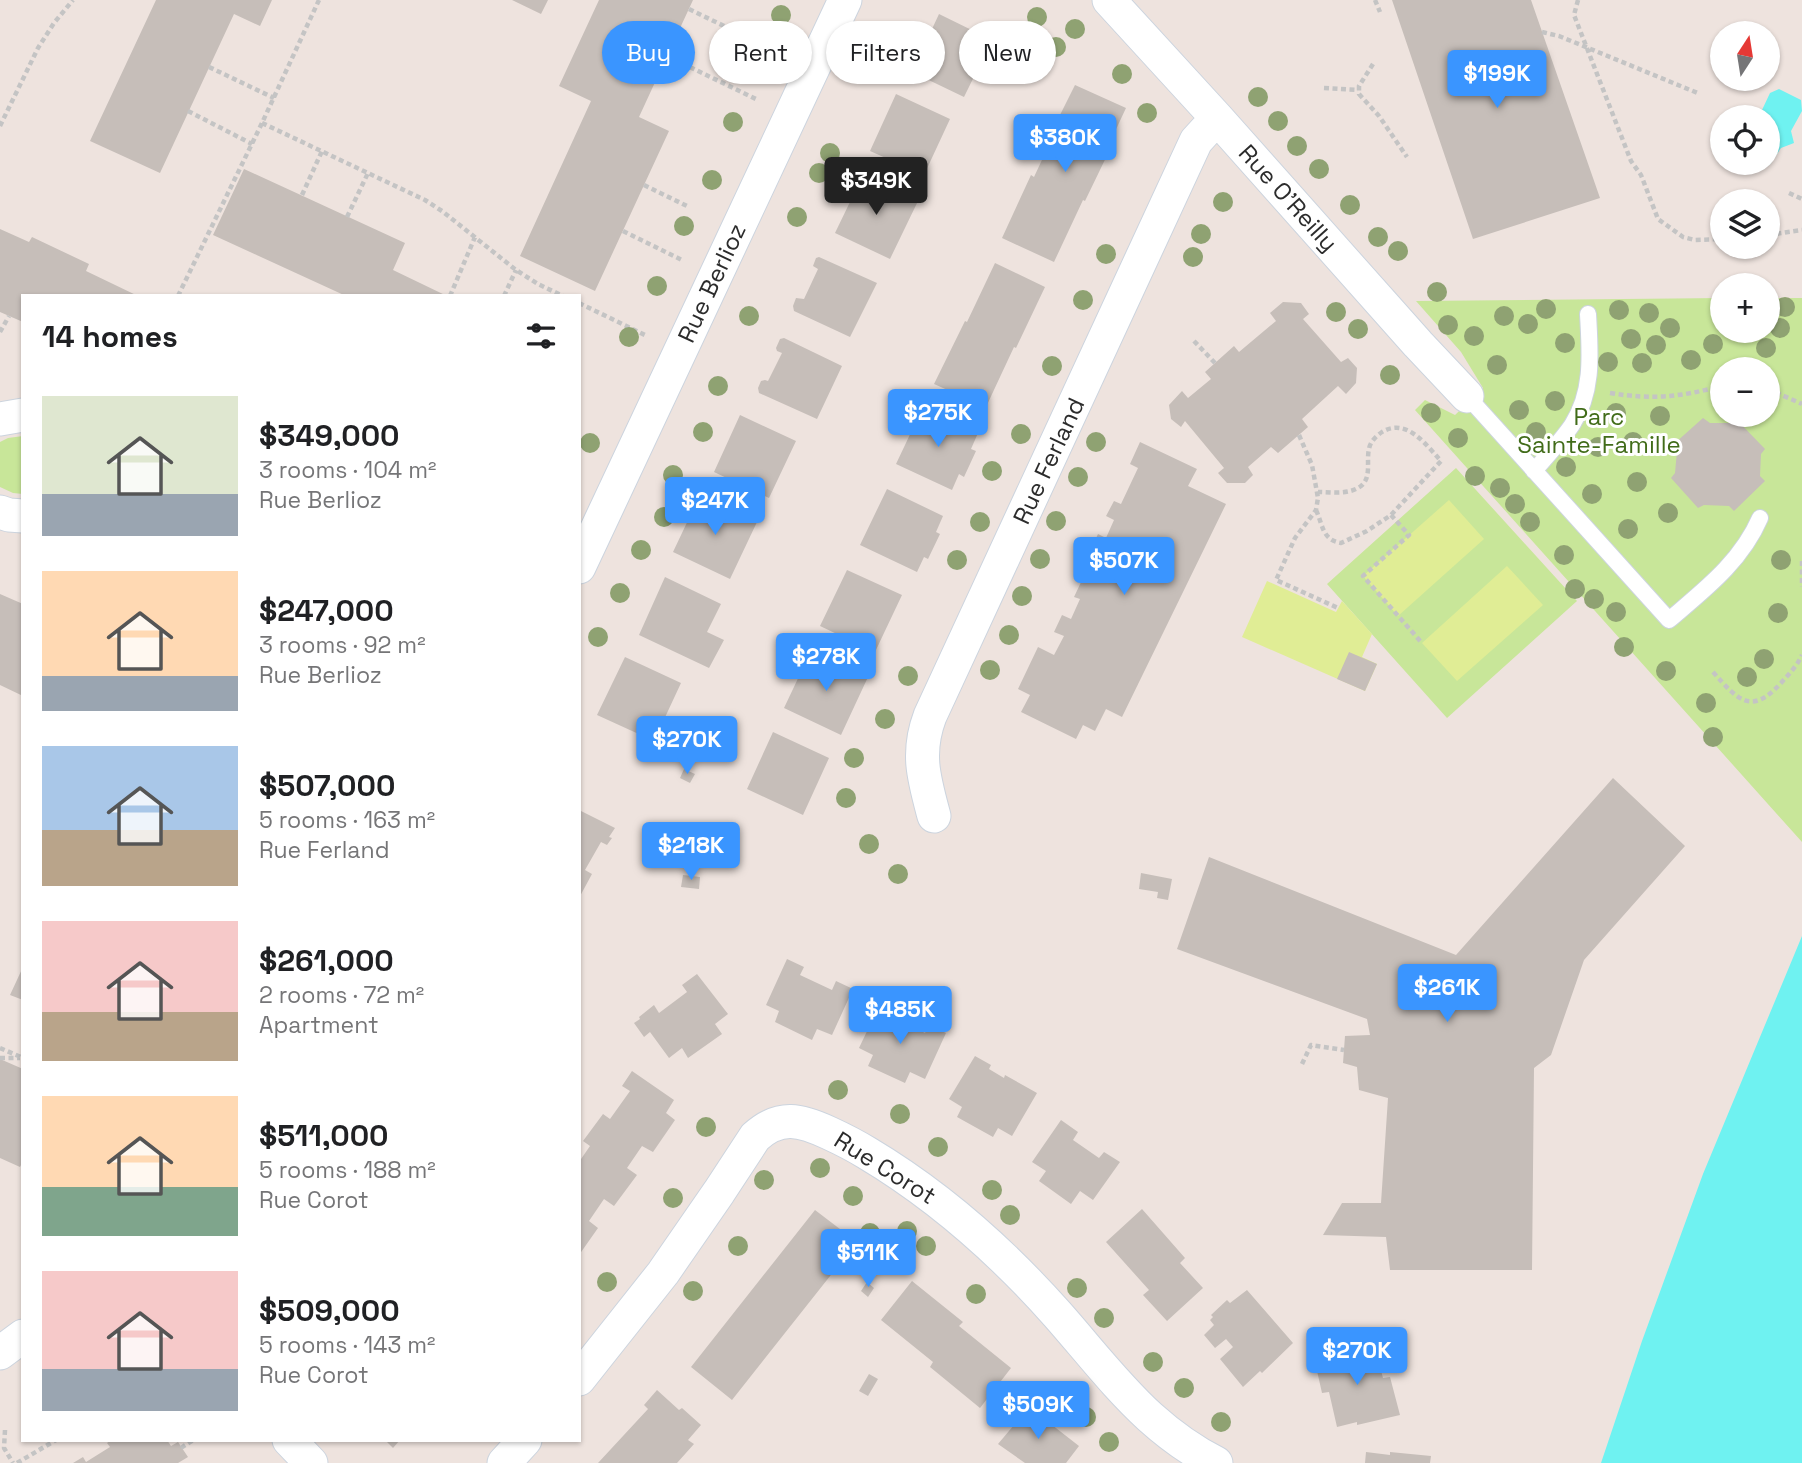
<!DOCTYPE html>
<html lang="en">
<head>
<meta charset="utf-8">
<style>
	:root { --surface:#fff; --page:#f6f6f6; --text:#202124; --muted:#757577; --accent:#3a95ff }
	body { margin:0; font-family:"Space Grotesk",sans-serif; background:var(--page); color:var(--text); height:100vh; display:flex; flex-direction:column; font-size:26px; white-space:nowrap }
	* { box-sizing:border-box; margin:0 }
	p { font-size:23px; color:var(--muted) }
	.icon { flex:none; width:38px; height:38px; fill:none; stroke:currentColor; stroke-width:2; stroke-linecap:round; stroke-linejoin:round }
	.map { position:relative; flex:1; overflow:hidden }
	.side { position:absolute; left:21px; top:294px; width:560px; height:1148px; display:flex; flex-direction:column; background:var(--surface); border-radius:0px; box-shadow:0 2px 5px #0004 }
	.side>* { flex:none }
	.banner { position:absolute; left:602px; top:21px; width:665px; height:63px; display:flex; gap:14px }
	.needle { width:46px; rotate:12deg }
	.controls { position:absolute; left:1710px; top:21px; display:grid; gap:14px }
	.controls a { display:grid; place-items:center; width:70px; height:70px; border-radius:50%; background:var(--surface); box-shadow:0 2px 5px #0004; font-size:35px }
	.price { position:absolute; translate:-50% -60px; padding:0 16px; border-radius:7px; background:var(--accent); color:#fff; font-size:23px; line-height:46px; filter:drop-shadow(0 2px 4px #0008) }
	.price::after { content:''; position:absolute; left:50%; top:42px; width:21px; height:16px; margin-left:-10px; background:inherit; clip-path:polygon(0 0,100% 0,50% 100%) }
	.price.current { background:#222; color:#fff }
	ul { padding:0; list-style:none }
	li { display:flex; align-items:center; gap:21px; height:175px; padding:0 21px }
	li span { display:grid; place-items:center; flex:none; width:196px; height:140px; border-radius:0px; color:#555 }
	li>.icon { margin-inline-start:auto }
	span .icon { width:84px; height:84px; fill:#fffc; stroke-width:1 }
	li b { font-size:30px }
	h2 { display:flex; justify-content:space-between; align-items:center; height:84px; padding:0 21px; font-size:30px }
	.tag { padding:0 24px; border-radius:32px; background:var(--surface); box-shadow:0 2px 5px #0004; font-size:24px; line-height:63px }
	.tag.current { background:var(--accent); color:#fff }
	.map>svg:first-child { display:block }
	.green { fill:#c8e699; fill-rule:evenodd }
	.pitch { fill:#e0ed95 }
	.water { fill:#6ff2f1 }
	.building { fill:#c6beb9 }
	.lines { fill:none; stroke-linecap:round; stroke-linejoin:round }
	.lane-casing { stroke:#ccd4de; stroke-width:18 }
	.street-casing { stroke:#ccd4de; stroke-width:35 }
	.path { stroke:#c4c4c4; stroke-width:4.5; stroke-dasharray:5 3.5; stroke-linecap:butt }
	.lane { stroke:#fff; stroke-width:16 }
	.street { stroke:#fff; stroke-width:33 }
	.tree { fill:#8fa272 }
	.labels { text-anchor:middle; stroke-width:6; stroke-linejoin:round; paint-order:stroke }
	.street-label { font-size:24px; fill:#2c2c2c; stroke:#fff }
	.park-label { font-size:24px; fill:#416c19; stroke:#fff }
</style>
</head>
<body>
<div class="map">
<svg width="1802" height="1463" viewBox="0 0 1802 1463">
	<rect width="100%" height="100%" fill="#eee3de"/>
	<!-- green -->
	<path class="green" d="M1722,298V331H1768V298H1802V842L1415,410L1425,400L1455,415L1483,388L1461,352L1416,301ZM1722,369H1768V415H1722Z
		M23,436V494L13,493L0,487V442L8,438Z
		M1456,468L1577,601L1447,718L1327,584Z"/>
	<!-- pitch -->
	<path class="pitch" d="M1449,500L1484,539L1398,616L1363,576Z
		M1507,566L1543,605L1457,681L1422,643Z
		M1267,581L1336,612L1342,601L1372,634L1362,657L1377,664L1365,691L1242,637Z"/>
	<!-- water -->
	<path class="water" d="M1779,89L1801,100L1802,111L1791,131L1794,143L1781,148L1770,164L1762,170L1742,163H1768V117H1746L1747,114L1762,110L1770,93Z
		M1802,936V1463H1601L1642,1341L1703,1174Z"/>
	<!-- building -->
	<path class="building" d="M156,0H272L260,26L234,14L160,173L90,141Z
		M512,0H548L541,14Z
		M599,0H693L639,117L669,131L595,291L520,256L591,101L559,86Z
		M1392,0H1531L1600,198L1473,239Z
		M939,14L992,40L964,97L912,72Z
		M1075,85L1126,108L1111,140L1114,141L1085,201L1083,200L1054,262L1002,238L1031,175L1034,177L1048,147L1061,118L1059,117Z
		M896,94L950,119L924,175L870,151Z
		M244,169L405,243L393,270L447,296H346L213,235Z
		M863,175L918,201L890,259L835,233Z
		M0,229L29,242L32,237L89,264L86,271L138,296H23V322L0,312Z
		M819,257L877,283L850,337L794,311L793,306L796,298L804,299L818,269L813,266L816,258Z
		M995,263L1045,287L1016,348L1014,347L986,407L934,384L965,321L967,322Z
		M1283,302L1301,303L1309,314L1303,319L1341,362L1348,358L1357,368L1356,383L1346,394L1338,386L1302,419L1308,427L1278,453L1271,447L1248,467L1253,475L1245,483H1227L1218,473L1224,468L1185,421L1181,427L1171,419L1169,405L1182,391L1188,398L1211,379L1205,372L1234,346L1239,352L1276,321L1270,313Z
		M784,338L842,366L817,419L759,393L758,388L761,381L765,380L768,381L782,353L777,351L776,348L780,339Z
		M923,407L978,433L971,449L976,451L964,477L959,474L952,490L896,464Z
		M740,415L796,441L769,498L714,472Z
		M1703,418L1710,423H1730L1738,421L1765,449L1761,454L1760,476L1765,481L1734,511L1729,506L1704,505L1698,508L1671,478L1675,473L1677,451L1675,443Z
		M1140,442L1197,469L1188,486L1226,504L1122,717L1106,709L1095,731L1083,725L1076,739L1021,712L1030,695L1018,689L1038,647L1054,655L1064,636L1054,632L1062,615L1071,619L1080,599L1074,597L1083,578L1090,582L1101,559L1089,553L1098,534L1106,538L1114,520L1106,516L1114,501L1121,504L1138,468L1130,464Z
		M887,489L943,516L936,532L940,534L928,559L924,557L917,572L860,545Z
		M700,495L757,522L730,579L673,552Z
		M847,570L902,595L875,652L820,626Z
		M665,577L721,604L707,632L724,640L709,668L639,635Z
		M0,594L23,604V696L0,685Z
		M811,651L868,677L841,735L784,708Z
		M1349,652L1377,664L1365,691L1337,679Z
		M625,657L681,683L654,741L597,715Z
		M773,732L829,758L803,815L747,789Z
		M684,769L695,774L690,783L680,778Z
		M1613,778L1685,846L1584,960L1551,1055L1534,1068L1532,1270H1390L1386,1237L1323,1235L1342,1203H1381L1388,1098L1359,1090L1357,1067L1343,1063L1345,1036L1370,1035L1367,1019L1177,949L1209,857L1456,955Z
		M579,810L615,828L609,837L612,838L607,845L601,842L585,870L592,874L579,898Z
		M1141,873L1172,879L1168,900L1157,898L1158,892L1139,889Z
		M683,875L700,877L699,889L681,887Z
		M787,959L804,967L800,975L832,990L836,981L853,989L832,1035L817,1029L812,1040L775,1022L779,1011L766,1005Z
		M23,967V1000L10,995Z
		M697,974L728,1014L715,1024L722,1034L688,1058L682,1048L669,1058L650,1032L644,1037L634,1023L640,1019L639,1017L654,1005L659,1013L687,992L682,985Z
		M881,1002L897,1010L894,1018L925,1033L929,1025L946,1033L925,1079L910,1072L905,1083L868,1066L873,1055L859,1048Z
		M975,1056L991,1065L989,1069L1004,1078L1005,1075L1037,1093L1012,1136L998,1128L993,1137L957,1117L962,1107L949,1099Z
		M0,1059L23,1069V1161L20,1167L0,1158Z
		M632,1071L674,1100L666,1113L675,1120L653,1152L642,1146L627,1168L637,1175L614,1206L604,1199L589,1221L598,1228L579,1255V1162L590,1146L583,1141L603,1114L610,1119L630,1091L622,1086Z
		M1061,1120L1078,1132L1073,1140L1099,1158L1104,1152L1120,1162L1093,1200L1080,1191L1071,1204L1039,1181L1046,1171L1032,1162Z
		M1142,1209L1185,1258L1180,1263L1203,1288L1167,1321L1143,1295L1149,1290L1106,1242Z
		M815,1210L857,1242L732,1400L691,1367Z
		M912,1281L963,1322L959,1326L1011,1368L980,1408L930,1367L933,1362L881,1320Z
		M867,1282L874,1288L868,1297L861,1291Z
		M1247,1290L1293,1343L1262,1373L1260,1371L1243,1387L1220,1359L1233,1347L1226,1339L1215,1348L1204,1335L1214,1325L1210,1320L1213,1317L1211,1315L1227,1300L1230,1303Z
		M1374,1344L1383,1378L1390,1377L1400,1415L1357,1425V1422L1337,1427L1329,1392L1322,1393L1315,1362L1334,1358L1333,1353Z
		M869,1374L878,1379L868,1396L859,1391Z
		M657,1390L679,1410L682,1408L701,1425L688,1440L694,1444L677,1463H598L648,1409L644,1405Z
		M1029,1407L1079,1446L1066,1463H1025L998,1444Z
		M111,1440H167L171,1446L178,1442L188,1457L178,1463H73L83,1457L86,1462L110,1447L107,1443Z
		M385,1440H400L393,1448Z
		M1366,1452L1390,1455V1452L1431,1456L1430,1463H1365Z"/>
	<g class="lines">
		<defs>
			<path id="lane" d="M1467,396L1669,620C1704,590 1741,562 1760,518
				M1534,471C1547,456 1561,441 1572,425C1594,391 1590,352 1588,314"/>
			<path id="street" d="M1109,0L1217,118L1418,344L1467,396
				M0,419L23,415
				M0,512L9,515L23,516
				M579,567L845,0
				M934,816C924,779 916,753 930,716L1196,141L1217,118
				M0,1353L23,1336
				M579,1379L663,1273L719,1192L755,1137C780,1114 801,1120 829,1133C842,1139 854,1145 867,1153C939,1196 1001,1251 1057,1314C1088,1349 1116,1386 1150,1417C1170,1435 1192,1451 1216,1463
				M289,1440L311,1463
				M504,1463L525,1440"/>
		</defs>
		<!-- lane casing -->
		<use href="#lane" class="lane-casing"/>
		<!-- street casing -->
		<use href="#street" class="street-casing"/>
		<!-- path -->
		<path class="path" d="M1375,0L1380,12
			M1578,0L1574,15L1631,161L1641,175L1658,219L1683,237L1695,240L1722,239
			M689,9L763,45
			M1542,32L1559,36L1700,94
			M667,56L758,100
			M1373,64L1359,86V94L1379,116L1407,157
			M209,67L274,98
			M1324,88L1358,90
			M188,111L252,144
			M262,123L425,200L442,211L516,270L538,284L563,296
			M0,126L38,48L54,23L73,0
			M644,185L687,206
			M1789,193L1802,199
			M302,195L322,151
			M347,217L368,173
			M623,231L682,260
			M1768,235L1802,230
			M178,296L262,123L319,0
			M450,296L475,237
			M504,296L516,270
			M579,303L647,336
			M0,332L9,316
			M1194,341L1215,363
			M1768,389L1802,404
			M1610,393C1654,400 1679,397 1722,386
			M1299,435L1312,465L1318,498L1316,510L1295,538L1276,580L1338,608
			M1316,510C1323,525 1322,540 1341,543L1367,531L1391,515L1441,461C1426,445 1407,417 1382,432C1376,436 1370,442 1369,449C1366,461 1372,477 1361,486C1349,495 1332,492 1318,492
			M1391,515L1409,535L1363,576L1422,643
			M1802,561V587
			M1713,672C1738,700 1751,716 1781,683C1789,674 1797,666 1802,655
			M0,1048L23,1058
			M0,1058H20
			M1302,1064L1311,1045L1344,1050
			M5,1430L4,1448L13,1463
			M181,1448L193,1440
			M17,1463L56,1440"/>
		<!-- lane -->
		<use href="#lane" class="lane"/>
		<!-- street -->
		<use href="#street" class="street"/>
	</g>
	<!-- trees -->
	<g class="tree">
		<circle cx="781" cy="15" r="10"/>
		<circle cx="1037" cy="17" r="10"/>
		<circle cx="1075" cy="29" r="10"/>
		<circle cx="1056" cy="47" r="10"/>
		<circle cx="864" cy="66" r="10"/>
		<circle cx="754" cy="67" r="10"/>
		<circle cx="1122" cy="74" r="10"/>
		<circle cx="1258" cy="97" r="10"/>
		<circle cx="1147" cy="113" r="10"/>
		<circle cx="1278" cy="121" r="10"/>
		<circle cx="733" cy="122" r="10"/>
		<circle cx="1297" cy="146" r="10"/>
		<circle cx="830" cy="153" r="10"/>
		<circle cx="1319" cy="169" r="10"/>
		<circle cx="819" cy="173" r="10"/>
		<circle cx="712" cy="180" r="10"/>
		<circle cx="1223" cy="202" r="10"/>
		<circle cx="1350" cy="205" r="10"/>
		<circle cx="797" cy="217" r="10"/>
		<circle cx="684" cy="226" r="10"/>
		<circle cx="1201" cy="234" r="10"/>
		<circle cx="1378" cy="237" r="10"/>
		<circle cx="1398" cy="251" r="10"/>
		<circle cx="1106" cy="254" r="10"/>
		<circle cx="1193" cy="257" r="10"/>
		<circle cx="657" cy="286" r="10"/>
		<circle cx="1437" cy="292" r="10"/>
		<circle cx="1083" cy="300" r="10"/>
		<circle cx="1785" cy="307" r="10"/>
		<circle cx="1546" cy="309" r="10"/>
		<circle cx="1619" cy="310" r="10"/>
		<circle cx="1336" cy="312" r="10"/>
		<circle cx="1649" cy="313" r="10"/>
		<circle cx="749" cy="316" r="10"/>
		<circle cx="1504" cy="316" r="10"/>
		<circle cx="1528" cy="324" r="10"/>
		<circle cx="1448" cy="325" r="10"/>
		<circle cx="1670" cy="328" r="10"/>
		<circle cx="1780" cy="328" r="10"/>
		<circle cx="1358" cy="329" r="10"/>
		<circle cx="1474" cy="336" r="10"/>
		<circle cx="629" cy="337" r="10"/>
		<circle cx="1631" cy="339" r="10"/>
		<circle cx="1565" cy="343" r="10"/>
		<circle cx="1713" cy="344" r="10"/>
		<circle cx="1656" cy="345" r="10"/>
		<circle cx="1766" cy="348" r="10"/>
		<circle cx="1691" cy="360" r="10"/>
		<circle cx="1608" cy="362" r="10"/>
		<circle cx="1642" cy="363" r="10"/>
		<circle cx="1497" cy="365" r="10"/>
		<circle cx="1052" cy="366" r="10"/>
		<circle cx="1390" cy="375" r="10"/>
		<circle cx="718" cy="386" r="10"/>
		<circle cx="1555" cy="401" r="10"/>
		<circle cx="1519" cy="410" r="10"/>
		<circle cx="1431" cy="413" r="10"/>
		<circle cx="1616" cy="413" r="10"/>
		<circle cx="1660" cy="416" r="10"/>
		<circle cx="703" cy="432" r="10"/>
		<circle cx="1536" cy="432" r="10"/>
		<circle cx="1021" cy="434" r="10"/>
		<circle cx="1458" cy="438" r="10"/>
		<circle cx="1096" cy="442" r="10"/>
		<circle cx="1633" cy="442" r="10"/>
		<circle cx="590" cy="443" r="10"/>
		<circle cx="1598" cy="447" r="10"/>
		<circle cx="1566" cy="467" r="10"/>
		<circle cx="992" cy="471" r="10"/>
		<circle cx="673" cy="475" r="10"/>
		<circle cx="1475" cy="476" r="10"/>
		<circle cx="1078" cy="477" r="10"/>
		<circle cx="1637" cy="482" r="10"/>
		<circle cx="1500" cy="488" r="10"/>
		<circle cx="1592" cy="494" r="10"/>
		<circle cx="1515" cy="504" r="10"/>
		<circle cx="1668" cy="513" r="10"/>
		<circle cx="664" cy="517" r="10"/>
		<circle cx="1056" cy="521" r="10"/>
		<circle cx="980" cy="522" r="10"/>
		<circle cx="1530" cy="522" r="10"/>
		<circle cx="1628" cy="529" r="10"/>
		<circle cx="641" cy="550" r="10"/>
		<circle cx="1564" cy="555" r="10"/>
		<circle cx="1040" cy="559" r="10"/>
		<circle cx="957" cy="560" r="10"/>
		<circle cx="1781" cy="560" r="10"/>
		<circle cx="1575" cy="589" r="10"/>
		<circle cx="620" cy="593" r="10"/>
		<circle cx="1022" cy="596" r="10"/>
		<circle cx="1594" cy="599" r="10"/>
		<circle cx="1616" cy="612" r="10"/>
		<circle cx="1778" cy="613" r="10"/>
		<circle cx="1009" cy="635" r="10"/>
		<circle cx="598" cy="637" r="10"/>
		<circle cx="1624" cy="647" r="10"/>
		<circle cx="1764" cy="659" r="10"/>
		<circle cx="990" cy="670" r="10"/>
		<circle cx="1666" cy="671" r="10"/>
		<circle cx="908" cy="676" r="10"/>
		<circle cx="1747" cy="677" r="10"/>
		<circle cx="1706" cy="703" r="10"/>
		<circle cx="885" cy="719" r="10"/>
		<circle cx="1713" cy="737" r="10"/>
		<circle cx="854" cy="758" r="10"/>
		<circle cx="846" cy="798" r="10"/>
		<circle cx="869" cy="844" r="10"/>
		<circle cx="898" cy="874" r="10"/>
		<circle cx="838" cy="1090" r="10"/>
		<circle cx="900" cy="1114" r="10"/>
		<circle cx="706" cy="1127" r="10"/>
		<circle cx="938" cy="1147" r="10"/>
		<circle cx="820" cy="1168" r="10"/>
		<circle cx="764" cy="1180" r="10"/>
		<circle cx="992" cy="1190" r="10"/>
		<circle cx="853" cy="1196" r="10"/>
		<circle cx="673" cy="1198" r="10"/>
		<circle cx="1010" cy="1215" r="10"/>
		<circle cx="907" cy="1231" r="10"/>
		<circle cx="870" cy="1233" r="10"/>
		<circle cx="738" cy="1246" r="10"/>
		<circle cx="926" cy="1246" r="10"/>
		<circle cx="607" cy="1282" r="10"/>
		<circle cx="1077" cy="1288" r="10"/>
		<circle cx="693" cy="1291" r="10"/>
		<circle cx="976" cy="1294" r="10"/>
		<circle cx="1104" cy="1318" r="10"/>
		<circle cx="1153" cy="1362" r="10"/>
		<circle cx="1184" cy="1388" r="10"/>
		<circle cx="1086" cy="1417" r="10"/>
		<circle cx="1221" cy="1422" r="10"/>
		<circle cx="1109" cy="1442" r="10"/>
	</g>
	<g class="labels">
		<!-- street labels -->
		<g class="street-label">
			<text transform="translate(1288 198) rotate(48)" y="8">Rue O'Reilly</text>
			<text transform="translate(712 283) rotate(-65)" y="8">Rue Berlioz</text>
			<text transform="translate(1049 461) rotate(-65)" y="8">Rue Ferland</text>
			<text transform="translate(885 1168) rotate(32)" y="8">Rue Corot</text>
		</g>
		<!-- park labels -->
		<g class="park-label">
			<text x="1599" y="425">Parc<tspan x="1599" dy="28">Sainte-Famille</tspan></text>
		</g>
	</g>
</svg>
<div class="controls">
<a><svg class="needle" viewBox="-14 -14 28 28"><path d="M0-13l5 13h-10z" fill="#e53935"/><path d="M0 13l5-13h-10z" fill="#757577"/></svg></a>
<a><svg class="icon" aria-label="locate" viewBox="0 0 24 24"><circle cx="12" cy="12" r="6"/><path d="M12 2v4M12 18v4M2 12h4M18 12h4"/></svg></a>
<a><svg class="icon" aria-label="layers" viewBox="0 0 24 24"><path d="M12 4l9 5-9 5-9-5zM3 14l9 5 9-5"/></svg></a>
<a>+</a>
<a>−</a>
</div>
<b class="price" style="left:1497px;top:110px">$199K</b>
<b class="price" style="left:1065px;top:174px">$380K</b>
<b class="price current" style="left:876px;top:217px">$349K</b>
<b class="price" style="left:938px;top:449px">$275K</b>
<b class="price" style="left:715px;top:537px">$247K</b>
<b class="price" style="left:1124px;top:597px">$507K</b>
<b class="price" style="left:826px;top:693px">$278K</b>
<b class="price" style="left:687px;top:776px">$270K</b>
<b class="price" style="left:691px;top:882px">$218K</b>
<b class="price" style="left:1447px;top:1024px">$261K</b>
<b class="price" style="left:900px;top:1046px">$485K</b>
<b class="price" style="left:868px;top:1289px">$511K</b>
<b class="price" style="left:1357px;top:1387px">$270K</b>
<b class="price" style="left:1038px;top:1441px">$509K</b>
<div class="banner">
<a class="tag current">Buy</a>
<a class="tag">Rent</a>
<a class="tag">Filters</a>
<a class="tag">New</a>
</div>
<section class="side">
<h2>14 homes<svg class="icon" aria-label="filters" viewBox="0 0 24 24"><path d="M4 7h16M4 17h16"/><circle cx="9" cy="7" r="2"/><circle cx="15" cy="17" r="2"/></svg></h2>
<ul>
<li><span style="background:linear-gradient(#dfe7d0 70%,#9aa5b1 0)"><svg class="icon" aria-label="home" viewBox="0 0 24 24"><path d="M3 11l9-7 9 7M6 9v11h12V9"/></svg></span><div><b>$349,000</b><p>3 rooms · 104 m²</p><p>Rue Berlioz</p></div></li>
<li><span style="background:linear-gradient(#ffd9b3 75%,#9aa5b1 0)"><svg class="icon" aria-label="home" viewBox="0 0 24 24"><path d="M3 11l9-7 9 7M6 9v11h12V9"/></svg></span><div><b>$247,000</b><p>3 rooms · 92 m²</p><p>Rue Berlioz</p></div></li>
<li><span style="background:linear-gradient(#a9c7e8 60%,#b9a48a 0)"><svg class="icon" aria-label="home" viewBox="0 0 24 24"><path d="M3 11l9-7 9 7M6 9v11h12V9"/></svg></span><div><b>$507,000</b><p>5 rooms · 163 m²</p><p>Rue Ferland</p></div></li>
<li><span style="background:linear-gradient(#f6c9c9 65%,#b9a48a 0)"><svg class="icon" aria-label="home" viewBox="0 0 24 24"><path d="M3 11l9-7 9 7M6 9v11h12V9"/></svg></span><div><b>$261,000</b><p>2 rooms · 72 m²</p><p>Apartment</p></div></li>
<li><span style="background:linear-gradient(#ffd9b3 65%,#7fa58c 0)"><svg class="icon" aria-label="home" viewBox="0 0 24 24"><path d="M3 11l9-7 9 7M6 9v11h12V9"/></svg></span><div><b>$511,000</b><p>5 rooms · 188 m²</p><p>Rue Corot</p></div></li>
<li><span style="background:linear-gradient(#f6c9c9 70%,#9aa5b1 0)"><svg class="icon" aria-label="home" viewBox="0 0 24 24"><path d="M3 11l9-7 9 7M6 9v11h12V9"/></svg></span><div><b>$509,000</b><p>5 rooms · 143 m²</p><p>Rue Corot</p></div></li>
</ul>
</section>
</div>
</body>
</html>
